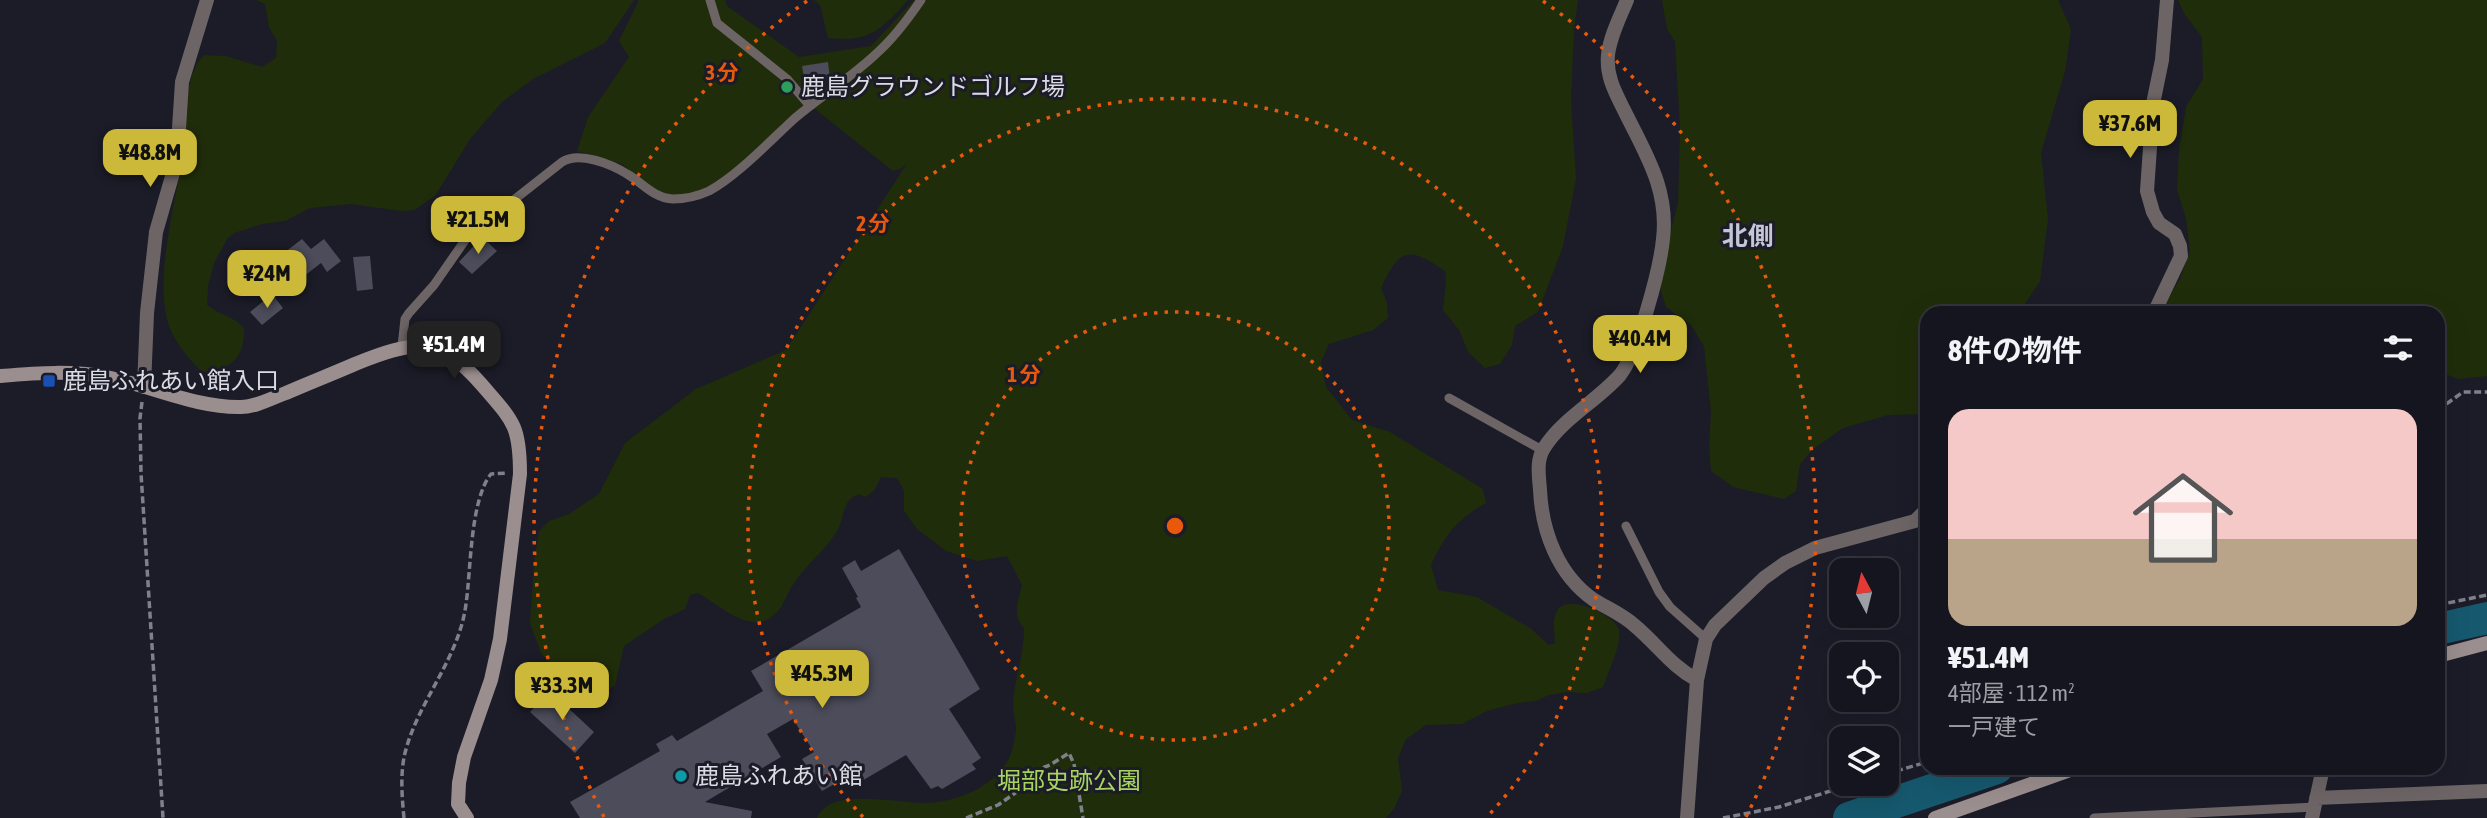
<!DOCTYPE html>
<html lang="ja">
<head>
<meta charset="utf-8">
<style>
	:root { --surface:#14151e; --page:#1d1e27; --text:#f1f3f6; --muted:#9d9fa4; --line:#33343c; --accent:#ccb939 }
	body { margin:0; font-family:"Asap Condensed","Noto Sans JP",sans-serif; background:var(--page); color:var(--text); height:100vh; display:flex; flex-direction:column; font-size:26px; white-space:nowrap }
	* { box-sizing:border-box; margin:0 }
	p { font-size:23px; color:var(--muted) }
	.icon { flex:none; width:38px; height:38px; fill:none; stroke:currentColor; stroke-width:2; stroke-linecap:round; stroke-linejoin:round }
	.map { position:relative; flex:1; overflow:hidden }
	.side { position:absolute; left:1920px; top:306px; width:525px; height:469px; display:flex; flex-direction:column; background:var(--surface); border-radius:21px; box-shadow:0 7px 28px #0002,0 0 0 2px var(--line) }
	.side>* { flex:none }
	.needle { width:46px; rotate:353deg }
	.buttons { position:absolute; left:1829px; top:558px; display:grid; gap:14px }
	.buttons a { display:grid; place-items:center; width:70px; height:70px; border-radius:14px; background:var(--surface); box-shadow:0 7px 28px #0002,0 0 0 2px var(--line); font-size:35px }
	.price { position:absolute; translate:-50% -60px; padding:0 16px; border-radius:14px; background:var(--accent); color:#111; font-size:23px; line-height:46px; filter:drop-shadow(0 2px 4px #0008) }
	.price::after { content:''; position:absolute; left:50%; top:42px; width:21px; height:16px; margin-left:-10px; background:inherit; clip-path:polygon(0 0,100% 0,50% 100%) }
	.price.active { background:#222; color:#fff }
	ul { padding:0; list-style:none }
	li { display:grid; align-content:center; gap:14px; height:371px; padding:0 28px }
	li+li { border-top:2px solid var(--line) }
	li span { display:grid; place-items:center; height:217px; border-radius:21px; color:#555 }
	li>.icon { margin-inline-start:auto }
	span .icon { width:126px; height:126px; fill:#fffc; stroke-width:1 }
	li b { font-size:30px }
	h2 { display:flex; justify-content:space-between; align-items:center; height:84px; padding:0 28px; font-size:30px }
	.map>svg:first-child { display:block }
	.green { fill:#202d0a }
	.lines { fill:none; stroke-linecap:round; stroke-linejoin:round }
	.river { stroke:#16596f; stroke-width:32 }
	.building { fill:#4c4c5a }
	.path { stroke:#7f808a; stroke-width:3.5; stroke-dasharray:7 3.5; stroke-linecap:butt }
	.lane { stroke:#6d6565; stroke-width:9 }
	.street { stroke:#6d6565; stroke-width:14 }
	.secondary { stroke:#9b8e8e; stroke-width:14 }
	.ring { fill:none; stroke:#e8590c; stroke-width:3.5; stroke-dasharray:3.5 7 }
	.leisure-dot { fill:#2e9e5b; stroke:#1b1c28; stroke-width:2.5 }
	.transit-dot { fill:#1a4fb4; stroke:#1b1c28; stroke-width:2.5 }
	.culture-dot { fill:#0f9aa8; stroke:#1b1c28; stroke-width:2.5 }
	.labels { text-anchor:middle; stroke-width:6; stroke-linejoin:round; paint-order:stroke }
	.poi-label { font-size:24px; fill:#dadbe3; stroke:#1b1c28; text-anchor:start }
	.park-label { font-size:24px; fill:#a8d460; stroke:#1b1c28 }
	.neighbourhood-label { font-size:26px; font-weight:bold; fill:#c3c6d6; stroke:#1b1c28 }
	.centre { fill:#e8590c; stroke:#1b1c28; stroke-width:3.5 }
	.ring-label { font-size:21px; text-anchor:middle; font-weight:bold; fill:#e8590c; stroke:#1b1c28; stroke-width:6; stroke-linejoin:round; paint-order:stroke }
</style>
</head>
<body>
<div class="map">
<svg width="2487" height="818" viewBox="0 0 2487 818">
	<rect width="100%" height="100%" fill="#1b1c28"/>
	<!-- green -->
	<path class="green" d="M256,0H634L605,43L533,79L502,102L470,139L435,196L414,210L401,211L351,204L310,208L285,221L262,224L234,233L227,239L214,263L208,286L207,305C220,315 233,316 244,328C245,358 231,369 203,372C190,362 170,336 167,319C155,268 178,195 185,143C187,123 185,102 190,83C193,72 196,63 204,55L226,56L262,67L276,58L277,41L269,27L265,4Z
		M639,0H725L727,6L799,57L871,46L914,0H1578L1574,28L1571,102L1576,179L1563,246L1538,312L1515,326L1512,345L1500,364L1485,368L1468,352L1459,330L1443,310L1446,281L1445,271C1408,246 1400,248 1381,288L1387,303L1388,318L1373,330L1329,344L1321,362L1326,387L1352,420L1390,432L1483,489L1486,503C1457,519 1445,535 1431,565L1438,590L1477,597L1530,628L1549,645L1555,643C1555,632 1551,622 1557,611C1565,593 1614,613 1619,630C1622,643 1608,673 1603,687L1587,693L1567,692L1549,695L1536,701L1517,703L1487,711L1462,724L1426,725L1406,739L1398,758L1402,791L1394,809L1386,818H817C830,787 896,803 922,803C953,803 988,790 1006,764C1011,757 1016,737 1016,728C1016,720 1012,711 1013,702C1015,677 1024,656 1024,628C1012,615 1018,601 1022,585L1007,556L977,561L946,551L917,529L904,511V491L897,478L881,477L874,491L865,497L859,494C841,500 845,519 836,533C824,551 806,565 794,583C789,590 786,599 781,607C757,642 723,607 698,593L690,595L685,609L664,619L624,646L615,685L604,694L580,686L563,674L542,655L530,624L534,563L539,531L549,521L569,514L599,494L625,443L696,389L786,350L908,162L902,168L893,171L815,109L800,110L720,182L704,191L682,196L656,193L622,164L577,151L588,117L629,57L619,41Z
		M814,0H908C880,31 870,42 828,38L820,5Z
		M1662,0H2058L2071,29L2065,71L2041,153L2048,219L2040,281L2019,313H1927V414L1888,415L1843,428L1812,450L1800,464L1796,491L1784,499L1733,487L1711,471L1709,445L1711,412L1704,346L1691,325L1666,307L1658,281L1678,203L1680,127L1675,42L1667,29Z
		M2178,0H2487V376L2459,379L2442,373L2438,365V313H2160L2180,279L2190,251L2186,218L2177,190L2179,150L2186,107L2203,79L2202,37L2185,15Z"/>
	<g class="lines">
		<!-- river -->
		<path class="river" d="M2438,629L2487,618
			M1849,818L1997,768"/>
	</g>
	<!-- building -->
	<path class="building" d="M828,62L830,79L805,83L802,66Z
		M482,237L497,251L472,274L459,262Z
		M302,239L311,249L324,239L341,261L327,272L321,263L286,290L267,266Z
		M370,256L373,289L357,291L353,257Z
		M272,294L283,308L262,325L250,312Z
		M899,549L980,689L949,709L981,758L972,764L976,769L942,789L938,786L931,789L906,755L855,785L850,775L822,791L802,759L814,752L793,719L767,734L781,757L705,802L752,811L751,818H580L570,802L660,751L656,744L672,735L677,741L763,691L751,671L861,607L856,598L858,597L842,568L855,560L861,571Z
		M550,691L594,732L575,753L530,712Z"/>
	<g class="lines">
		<!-- path -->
		<path class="path" d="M142,402L140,418L141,473L163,818
			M2438,410L2463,392H2487
			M2438,605L2487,595
			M1886,774L1927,762
			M404,818C402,798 400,773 405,753C418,701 459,659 466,604C471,570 470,500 491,474L507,473
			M966,818L998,805L1018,791L1032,772L1050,765L1069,753L1074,764L1083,818
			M1723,818L1779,807L1853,784"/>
		<!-- lane -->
		<path class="lane" d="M710,0L717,23L787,79L810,106
			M402,346L405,319L409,313L434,285L468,236L562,162C579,151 611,164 627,174C643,183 653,198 673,199C685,199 698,196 709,191C737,176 770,141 794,119C821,96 852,77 877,53C894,38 908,19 921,0
			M1449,398L1542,450
			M1626,526L1659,592L1670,607L1706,639
			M2094,818L2314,807"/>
		<!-- street -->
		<path class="street" d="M1627,0C1620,17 1610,36 1608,55C1606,76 1615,92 1624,110C1645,153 1669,189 1663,239C1660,269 1638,352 1620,375C1597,401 1563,418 1544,448C1536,460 1539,476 1540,490C1542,532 1558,575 1594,600C1607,608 1622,614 1634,625C1657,644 1671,666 1697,680
			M2154,313L2181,256L2180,246L2175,234L2159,223L2153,212L2147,191L2153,104L2162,60L2167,0
			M144,387L147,313L156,232L177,159L182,82L207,0
			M2316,798L2487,791
			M1687,818L1697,680L1706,639L1715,625L1764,578L1785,563L1815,548L1915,521L1927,509
			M2312,818L2323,768"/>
		<!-- secondary -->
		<path class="secondary" d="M0,376C37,373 74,370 111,378C154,387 197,408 241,407C256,407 272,398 286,393C309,383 332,374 355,364C412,341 439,335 482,385C513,421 520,425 520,474L500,639L491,680L464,757L459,783L458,804L467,818
			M2438,656L2487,643
			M1935,818L2076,768"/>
	</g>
	<!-- distance rings -->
	<g class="ring">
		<circle cx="1175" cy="526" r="214"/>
		<path d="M863 817A427 427 0 1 1 1487 817"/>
		<path d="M604 817A641 641 0 0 1 807 1M1543 1A641 641 0 0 1 1746 817"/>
	</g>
	<!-- markers -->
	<circle class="leisure-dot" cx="787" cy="87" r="7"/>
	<rect class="transit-dot" x="42" y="374" width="14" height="14" rx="3.5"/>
	<circle class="culture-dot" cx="681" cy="776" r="7"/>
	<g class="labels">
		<!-- poi labels -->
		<g class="poi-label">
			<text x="801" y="95">鹿島グラウンドゴルフ場</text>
			<text x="63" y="389">鹿島ふれあい館入口</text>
			<text x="695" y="784">鹿島ふれあい館</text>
		</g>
		<!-- park labels -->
		<g class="park-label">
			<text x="1069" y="789">堀部史跡公園</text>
		</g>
		<!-- neighbourhood labels -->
		<g class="neighbourhood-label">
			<text x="1748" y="245">北側</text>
		</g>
	</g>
	<circle cx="1175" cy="526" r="10" class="centre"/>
	<g class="ring-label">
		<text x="722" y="80">3 分</text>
		<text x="873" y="231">2 分</text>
		<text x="1024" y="382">1 分</text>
	</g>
</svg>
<div class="buttons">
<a><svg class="needle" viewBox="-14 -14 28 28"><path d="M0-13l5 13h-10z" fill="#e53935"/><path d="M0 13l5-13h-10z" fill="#9d9fa4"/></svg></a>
<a><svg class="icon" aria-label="locate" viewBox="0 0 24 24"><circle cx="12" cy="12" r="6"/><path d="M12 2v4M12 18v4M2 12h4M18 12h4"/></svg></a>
<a><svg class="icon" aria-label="layers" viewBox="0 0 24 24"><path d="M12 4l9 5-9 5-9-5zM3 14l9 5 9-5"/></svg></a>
</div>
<b class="price" style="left:2130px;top:160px">¥37.6M</b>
<b class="price" style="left:150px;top:189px">¥48.8M</b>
<b class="price" style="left:478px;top:256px">¥21.5M</b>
<b class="price" style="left:267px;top:310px">¥24M</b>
<b class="price" style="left:1640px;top:375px">¥40.4M</b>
<b class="price active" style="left:454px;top:381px">¥51.4M</b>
<b class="price" style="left:822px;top:710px">¥45.3M</b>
<b class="price" style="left:562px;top:722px">¥33.3M</b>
<section class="side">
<h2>8件の物件<svg class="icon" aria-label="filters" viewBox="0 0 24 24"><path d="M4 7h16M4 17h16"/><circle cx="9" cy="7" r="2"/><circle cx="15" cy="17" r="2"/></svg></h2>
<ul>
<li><span style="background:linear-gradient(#f6c9c9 60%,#b9a48a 0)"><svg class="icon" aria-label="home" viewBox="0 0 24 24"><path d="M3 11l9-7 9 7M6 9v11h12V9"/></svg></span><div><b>¥51.4M</b><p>4部屋 · 112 m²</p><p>一戸建て</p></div></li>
</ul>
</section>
</div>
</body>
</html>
